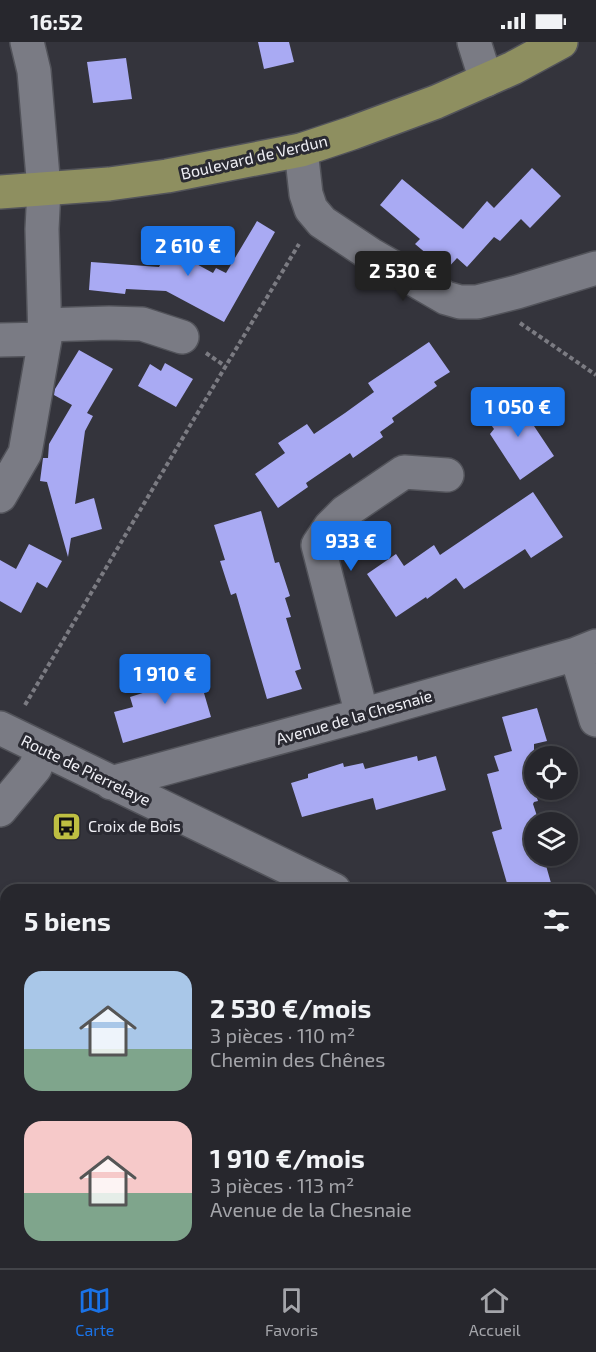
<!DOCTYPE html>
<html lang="fr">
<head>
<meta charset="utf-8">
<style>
	:root { --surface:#27272d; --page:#333339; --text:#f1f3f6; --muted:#a4a5aa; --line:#434449; --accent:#1a73e8 }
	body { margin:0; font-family:"Exo 2",sans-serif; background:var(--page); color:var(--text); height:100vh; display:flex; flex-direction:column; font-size:22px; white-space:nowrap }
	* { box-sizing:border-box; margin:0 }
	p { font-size:20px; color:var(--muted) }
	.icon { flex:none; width:33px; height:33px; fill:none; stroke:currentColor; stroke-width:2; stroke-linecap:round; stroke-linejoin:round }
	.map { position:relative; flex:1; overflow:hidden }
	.panel { position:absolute; left:0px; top:842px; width:597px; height:386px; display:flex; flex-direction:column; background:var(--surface); border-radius:18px 18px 0 0; box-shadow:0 3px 9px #0003,0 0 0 2px var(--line) }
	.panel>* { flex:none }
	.buttons { position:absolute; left:524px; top:704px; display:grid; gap:12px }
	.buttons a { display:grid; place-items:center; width:54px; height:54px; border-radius:50%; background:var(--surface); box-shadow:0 3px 9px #0003,0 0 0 2px var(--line); font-size:30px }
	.price { position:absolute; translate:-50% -51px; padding:0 14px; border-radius:6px; background:var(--accent); color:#fff; font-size:20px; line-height:39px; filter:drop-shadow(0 2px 3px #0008) }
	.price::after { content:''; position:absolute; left:50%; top:36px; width:18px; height:14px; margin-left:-9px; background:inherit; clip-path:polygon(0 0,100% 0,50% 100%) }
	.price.current { background:#222; color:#fff }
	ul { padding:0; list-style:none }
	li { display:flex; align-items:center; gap:18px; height:150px; padding:0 24px }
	li span { display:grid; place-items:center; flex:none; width:168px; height:120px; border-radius:18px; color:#555 }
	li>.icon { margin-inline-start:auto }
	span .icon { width:72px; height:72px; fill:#fffc; stroke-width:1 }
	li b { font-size:26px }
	h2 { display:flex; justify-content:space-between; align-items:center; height:72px; padding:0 24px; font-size:26px }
	.status { display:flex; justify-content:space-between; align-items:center; height:42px; padding:0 30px; background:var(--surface); direction:ltr }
	.status svg { height:16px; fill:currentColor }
	.tabs { display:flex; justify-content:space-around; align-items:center; height:84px; border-top:2px solid var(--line); background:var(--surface); font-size:16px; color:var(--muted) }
	.tabs a { display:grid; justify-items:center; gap:3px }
	.tabs .current { color:var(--accent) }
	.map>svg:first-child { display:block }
	.green { fill:#52527b }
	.building { fill:#a9aaf3 }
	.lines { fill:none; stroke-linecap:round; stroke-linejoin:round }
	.minor-casing { stroke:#52535a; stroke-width:36 }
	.major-casing { stroke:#52535a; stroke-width:36 }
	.path { stroke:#7b7b82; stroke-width:4; stroke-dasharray:4.5 3; stroke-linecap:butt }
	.minor { stroke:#7a7b84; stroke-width:33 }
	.major { stroke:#8e8f60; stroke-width:33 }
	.labels { text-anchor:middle; stroke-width:6; stroke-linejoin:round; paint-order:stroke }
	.street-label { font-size:16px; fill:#efeff5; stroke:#2a2a32 }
	.poi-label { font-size:16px; fill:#efeff5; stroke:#2a2a32; text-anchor:start }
</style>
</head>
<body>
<div class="status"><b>16:52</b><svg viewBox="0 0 49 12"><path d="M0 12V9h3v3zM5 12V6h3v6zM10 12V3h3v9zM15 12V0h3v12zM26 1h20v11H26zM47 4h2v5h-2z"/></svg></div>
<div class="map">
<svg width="596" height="1226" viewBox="0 0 596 1226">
	<rect width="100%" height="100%" fill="#34343c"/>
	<!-- green -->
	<path class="green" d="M341,1221H427L424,1226H341Z"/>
	<!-- building -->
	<path class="building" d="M258,0H289L294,20L264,27Z
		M126,16L132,57L93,61L87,20Z
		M532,126L561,154L530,186L521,177L500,199L494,195L467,225L457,216L446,228L415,202L420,197L380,163L402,137L463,187L487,159L494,166Z
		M257,179L275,190L224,280L166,249L126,247L125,252L89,248L91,220L159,225L169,207L213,231L216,226L226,231Z
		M429,300L450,330L434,340L437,344L392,376L394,380L380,390L383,395L353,416L350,411L306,441L308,445L278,466L255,432L285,411L278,401L307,382L314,392L345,371L374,350L368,341Z
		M79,308L113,327L87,371L93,374L85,389L75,462L94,456L102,487L71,496L68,515L47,440L40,439L43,416H48L49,402L72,363L54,353L55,347Z
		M165,321L193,337L176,365L138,344L150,322L161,329Z
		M514,354L554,414L520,438L490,392L494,387L485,374Z
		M533,450L563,495L531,516L525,507L464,547L456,536L427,557L426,555L396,575L367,532L396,512L404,524L434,503L440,513Z
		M261,469L275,521L279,520L290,554L285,556L291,575L286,576L301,627L295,629L302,647L267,657L236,551L231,553L220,519L225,518L214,483Z
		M29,502L62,519L47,546L37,540L21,571L0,559V518L16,527Z
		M191,617L196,635L199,634L211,675L123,701L114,670L133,665L130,655L165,644L161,627Z
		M537,666L547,699L534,702V747L538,759L534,760L533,762L538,777L532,779L534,785V813H543L553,848H509L492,790L502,787L487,732L499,729L494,714L512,709L502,675Z
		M417,714L418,719L436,714L446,748L376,768L373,756L302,775L291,741L308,736V732L343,721L344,725L363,721L365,727Z"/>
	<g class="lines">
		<defs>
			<path id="minor" d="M474,0L486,38
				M301,108L306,152L311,167L322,180L370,212L446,256L460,260H477L517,250L596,226
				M44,283L109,281L142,282L182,295
				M0,298L45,297
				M0,454L25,411L45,297L42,187L44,147L34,29L27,0
				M576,612L596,678
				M362,673L318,503L330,485L345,470L404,430L447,433
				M0,686L334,848
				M111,741L362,673L576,612L596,604
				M0,768L35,726L42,707
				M591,970L596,973"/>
			<path id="major" d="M0,150L109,142L167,134L301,108L352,91L436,60L513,26L561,0"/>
		</defs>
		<!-- minor casing -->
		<use href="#minor" class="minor-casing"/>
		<!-- major casing -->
		<use href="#major" class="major-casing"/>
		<!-- path -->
		<path class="path" d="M520,281L596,333
			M206,311L225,324
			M25,663L191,382L299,202
			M591,1039L596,1037"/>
		<!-- minor -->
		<use href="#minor" class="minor"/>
		<!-- major -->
		<use href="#major" class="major"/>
	</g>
	<!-- icons -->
	<defs>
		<symbol id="bus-square" viewBox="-11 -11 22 22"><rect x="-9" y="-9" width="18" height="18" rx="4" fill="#bebf42" stroke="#2a2a32"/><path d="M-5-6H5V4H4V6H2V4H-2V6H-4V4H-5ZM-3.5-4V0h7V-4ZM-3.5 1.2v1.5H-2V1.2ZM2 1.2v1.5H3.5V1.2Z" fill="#111"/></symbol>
	</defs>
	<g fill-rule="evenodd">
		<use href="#bus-square" x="50" y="768" width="33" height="33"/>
	</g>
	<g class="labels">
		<!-- street labels -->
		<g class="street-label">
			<text transform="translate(254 115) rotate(-13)" y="6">Boulevard de Verdun</text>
			<text transform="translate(354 675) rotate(-16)" y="6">Avenue de la Chesnaie</text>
			<text transform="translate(86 728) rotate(26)" y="6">Route de Pierrelaye</text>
		</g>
		<!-- poi labels -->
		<g class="poi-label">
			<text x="88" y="790">Croix de Bois</text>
		</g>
	</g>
</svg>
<div class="buttons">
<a><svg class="icon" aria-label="locate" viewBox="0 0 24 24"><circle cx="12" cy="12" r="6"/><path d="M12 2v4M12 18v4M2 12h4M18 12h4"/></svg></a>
<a><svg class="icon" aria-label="layers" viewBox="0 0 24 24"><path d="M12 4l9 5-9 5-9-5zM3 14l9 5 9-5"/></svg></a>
</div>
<b class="price" style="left:188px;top:235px">2 610 €</b>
<b class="price current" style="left:403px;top:260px">2 530 €</b>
<b class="price" style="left:518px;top:396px">1 050 €</b>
<b class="price" style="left:351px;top:530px">933 €</b>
<b class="price" style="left:165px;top:663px">1 910 €</b>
<section class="panel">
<h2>5 biens<svg class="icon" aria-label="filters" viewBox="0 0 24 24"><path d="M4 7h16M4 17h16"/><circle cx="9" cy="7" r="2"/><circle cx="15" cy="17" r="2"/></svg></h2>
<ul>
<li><span style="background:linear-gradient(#a9c7e8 65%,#7fa58c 0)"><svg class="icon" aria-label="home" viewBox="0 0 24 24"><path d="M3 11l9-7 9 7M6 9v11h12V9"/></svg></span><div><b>2 530 €/mois</b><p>3 pièces · 110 m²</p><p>Chemin des Chênes</p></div></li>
<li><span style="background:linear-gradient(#f6c9c9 60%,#7fa58c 0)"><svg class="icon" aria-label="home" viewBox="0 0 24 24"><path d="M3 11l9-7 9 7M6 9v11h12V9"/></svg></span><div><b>1 910 €/mois</b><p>3 pièces · 113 m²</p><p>Avenue de la Chesnaie</p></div></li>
</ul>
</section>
</div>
<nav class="tabs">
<a class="current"><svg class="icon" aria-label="map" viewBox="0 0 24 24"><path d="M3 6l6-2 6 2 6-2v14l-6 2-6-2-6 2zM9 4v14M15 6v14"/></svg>Carte</a>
<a><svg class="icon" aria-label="saved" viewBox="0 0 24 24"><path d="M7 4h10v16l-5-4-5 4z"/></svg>Favoris</a>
<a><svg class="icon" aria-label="home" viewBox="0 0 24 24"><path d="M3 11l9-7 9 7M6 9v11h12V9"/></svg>Accueil</a>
</nav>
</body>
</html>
